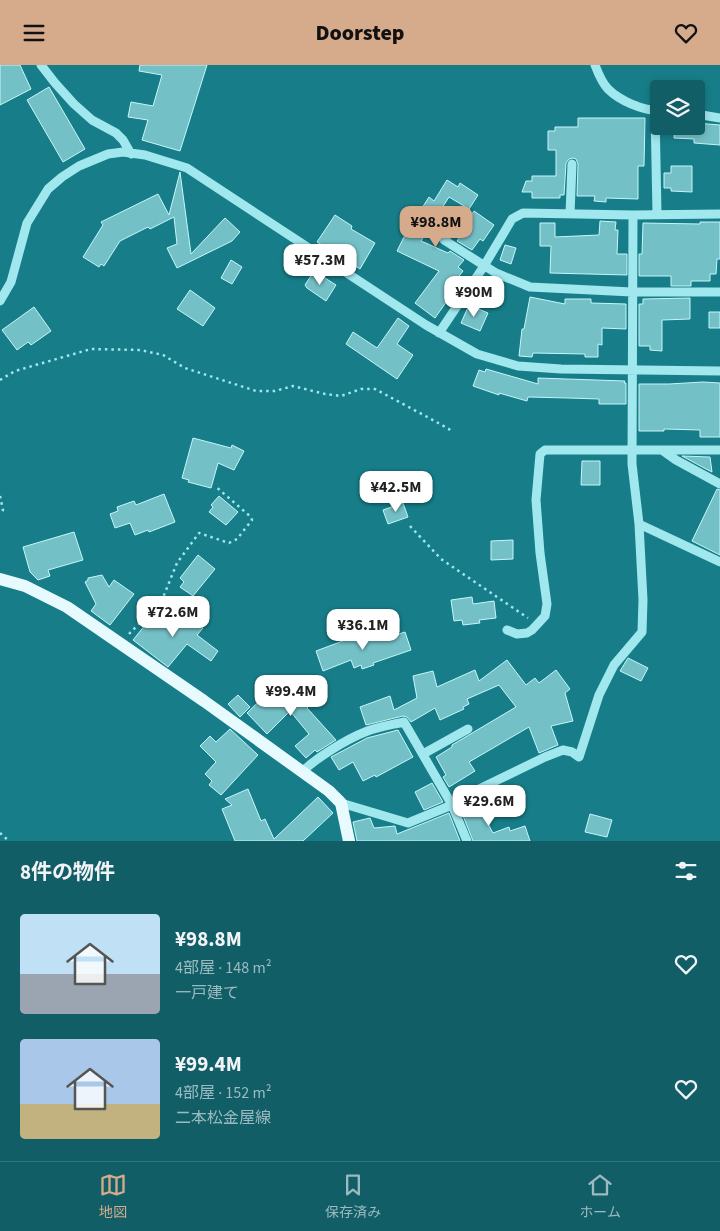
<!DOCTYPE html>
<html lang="ja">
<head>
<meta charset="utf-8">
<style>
	:root { --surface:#115e67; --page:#1e6770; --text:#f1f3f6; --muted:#9cbac0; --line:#30737b; --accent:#d6ab8b }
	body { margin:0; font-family:"Source Sans 3","Noto Sans JP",sans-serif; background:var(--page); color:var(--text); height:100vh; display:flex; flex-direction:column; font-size:19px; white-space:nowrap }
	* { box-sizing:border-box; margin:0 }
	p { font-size:16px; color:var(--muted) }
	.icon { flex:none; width:28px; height:28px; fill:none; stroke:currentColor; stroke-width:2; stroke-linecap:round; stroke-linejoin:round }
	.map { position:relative; height:776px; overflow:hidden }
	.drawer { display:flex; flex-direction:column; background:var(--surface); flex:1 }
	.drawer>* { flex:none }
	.controls { position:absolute; left:650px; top:15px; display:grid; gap:10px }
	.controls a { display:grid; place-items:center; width:55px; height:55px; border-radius:5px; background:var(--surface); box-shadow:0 2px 8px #0003; font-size:25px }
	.price { position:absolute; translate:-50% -42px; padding:0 11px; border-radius:10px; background:#fff; color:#222; font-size:16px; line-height:32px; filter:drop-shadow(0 1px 2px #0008) }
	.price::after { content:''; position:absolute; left:50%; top:30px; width:15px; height:11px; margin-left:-8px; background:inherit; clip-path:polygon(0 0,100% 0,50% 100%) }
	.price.current { background:var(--accent); color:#111 }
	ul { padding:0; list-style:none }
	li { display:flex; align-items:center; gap:15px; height:125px; padding:0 20px }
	li span { display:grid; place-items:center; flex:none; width:140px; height:100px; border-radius:5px; color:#555 }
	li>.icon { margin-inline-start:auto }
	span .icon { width:60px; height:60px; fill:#fffc; stroke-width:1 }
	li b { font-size:21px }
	h2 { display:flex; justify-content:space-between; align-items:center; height:60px; padding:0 20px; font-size:21px }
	header { display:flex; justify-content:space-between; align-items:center; height:65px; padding:0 20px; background:var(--accent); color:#111; font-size:22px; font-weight:800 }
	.tab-bar { display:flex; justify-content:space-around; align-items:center; height:70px; border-top:1px solid var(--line); background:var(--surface); font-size:14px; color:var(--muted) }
	.tab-bar a { display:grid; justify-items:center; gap:2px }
	.tab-bar .current { color:var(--accent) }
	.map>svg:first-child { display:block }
	.building { fill:#74c0c7; stroke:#c5f6fa }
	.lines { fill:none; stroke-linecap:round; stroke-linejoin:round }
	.path { stroke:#a0e7ee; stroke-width:2.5; stroke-dasharray:2.5 4; stroke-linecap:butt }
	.minor { stroke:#a0e7ee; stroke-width:9 }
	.major { stroke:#e7fbff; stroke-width:12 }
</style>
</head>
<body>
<header><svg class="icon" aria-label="menu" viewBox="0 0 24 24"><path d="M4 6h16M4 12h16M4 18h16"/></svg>Doorstep<svg class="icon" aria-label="heart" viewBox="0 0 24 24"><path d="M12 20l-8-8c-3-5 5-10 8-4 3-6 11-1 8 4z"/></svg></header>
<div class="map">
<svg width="720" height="776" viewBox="0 0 720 776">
	<rect width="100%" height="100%" fill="#177e89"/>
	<!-- building -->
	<path class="building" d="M0,0H20L31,24L0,40Z
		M140,0H207L180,86L142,75L148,55L128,52L131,37L153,41L162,10L139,6Z
		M49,22L85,84L63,97L27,35Z
		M578,53H645L644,101H638V134L606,133V137L594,136L595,131H577L578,99L576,94L573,93L569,94L566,98L564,130H560V133H532V127H522L526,116H532V111H556V85H548V66H555V62H578Z
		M696,58L720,60V80L694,78V74L674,73L675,61H696Z
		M671,101H692V127L671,126V123H664V108H671Z
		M180,107L191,189L225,153L240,167L232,176L177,203L167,183L177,179L174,152L150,164L148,162L120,176L104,201L101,199L99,202L83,192L103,160L101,157L158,129L169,150Z
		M447,115L458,122L460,118L478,130L469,144L449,132L421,176L448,188L450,186L464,195L458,202L463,206L450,223L454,226L435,253L415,238L439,206L397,186L405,170L429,132L434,136Z
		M474,146L494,160L483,176L480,174L472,185L457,176L465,164L463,162Z
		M335,150L352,161L351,164L375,178L360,204L317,177Z
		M600,156L616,157L615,165H618L617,189H627V210L550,208L551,181H540V158H555V172L599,170Z
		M700,157H720V194H717L716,209H710V216H691V221H671V211H639V189H642L643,158L700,159Z
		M505,180L516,183L511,199L500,195Z
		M231,195L242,202L232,219L221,213Z
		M314,206L336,220L326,236L307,223L305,220Z
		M190,225L215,243L203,261L177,244Z
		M530,232L565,239V234H591V238L626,239V264L602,263V280L598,279V292H585V289L533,288L532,292L519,291L522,264H524Z
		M690,233V254L662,255V286L650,285V281H639V239H643V234Z
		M469,240L488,248L480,266L461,258Z
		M34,242L51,266L31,280L28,277L17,285L2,265Z
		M709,247H720V263H709Z
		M398,253L409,261L397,279L413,290L397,314L346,279L353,267L377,283Z
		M486,304L538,319V313L625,316L624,318H626V339H599V334L568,333L528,332L527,336L499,328V330L473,321L479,305L485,307Z
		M703,317L720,318V372H700V365L664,364V366H639V319H669Z
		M193,373L231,383L232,380L244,386L234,405L218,398L211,423L188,417L189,415L182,413Z
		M682,391L710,392L712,407L706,404Z
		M582,396H600V420H581Z
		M717,424L720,425V490L692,476Z
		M164,429L175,457L149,467L148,465L135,470L130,458L115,463L110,449L118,446L117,442L134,436L136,440Z
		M219,431L238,447L226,460L209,447L213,442L211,440Z
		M403,438L408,452L388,459L383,445Z
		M74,467L83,495L48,505L50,511L38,515L30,507L23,482Z
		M513,475V494L491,495V476Z
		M198,490L215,504L193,531L180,522L184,517L180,513Z
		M102,510L109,522L114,515L134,529L110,560L91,546L96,539L85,517L88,515V513Z
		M472,532L473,539L494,536L496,553L479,555L480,558L463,560L462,555L454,556L451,535Z
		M184,545L197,555L195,557L203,563L197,570L218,586L211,596L187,579L168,602L133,575L150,554L156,558L164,548L175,558Z
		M405,567L411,585L373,598L374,600L362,604L361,600L354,603L351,595L323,606L316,586L364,568L366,576L388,569L389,572Z
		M628,593L648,603L641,616L620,606Z
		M507,595L526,620L535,613L539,618L556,605L570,624L565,628L573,656L551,661L558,680L539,688L529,662L469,697L475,706L449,722L443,712L446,710L436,692L452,682V680L516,642L499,620L467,634L469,639L463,642L464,644L440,655L435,643L411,657L407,652L403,651L366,660L360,642L390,631L394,645L417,633L413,611L433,606L437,622L475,605L479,616Z
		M281,615L293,628L296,625L310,640L307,643L336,675L317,687L315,685L306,693L295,681L309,669L290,646L267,669L247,648Z
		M238,630L250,642L240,652L228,639Z
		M230,664L258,690L221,730L209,720L212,716L205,709L216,697L200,681L210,671L216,677Z
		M398,665L413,692L376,712L375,710L363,716L353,697L339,705L331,692L367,673Z
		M432,718L443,737L424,745L415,727Z
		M248,724L261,756L265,754L274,774L318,732L333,748L303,776H235L222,744L232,740L225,734Z
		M475,735L493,768L509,762L510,766L525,761L530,776H473L460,743Z
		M449,748L460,776H357L353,757L370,753L374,763L395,761L397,769Z
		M590,749L612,755L607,772L585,767Z"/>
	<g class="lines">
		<!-- path -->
		<path class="path" d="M0,315L15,306L91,284L140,285L163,290L185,303L256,326H275L293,321L325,329L341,331L361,324H375L431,354L449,364L452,368
			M0,431L3,445L0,449
			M410,461L441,494L528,553
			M129,569L162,535L177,498L199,468L229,478L237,474L252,455L251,452L215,421
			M0,768L9,776"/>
		<!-- minor -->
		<path class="minor" d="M41,0L55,18L74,39L92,55L116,68L123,75L131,89
			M595,0C598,8 602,18 608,24C620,36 642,45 659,46
			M655,46L657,149
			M696,49L720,53
			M570,149L572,99
			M459,153L444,175L496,208L530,222L632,227H720
			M0,236L11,217L27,158L48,124L62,112L79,101L108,89L123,87L145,90L187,103L426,260L477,289L518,301L561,304L720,306
			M439,268L484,201L512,154L523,148L633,150L720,149
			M662,385H720
			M639,459L720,497
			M507,565L517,569L527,568L532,565L545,551L547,539L540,488L536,435L540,389L545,385H662L676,395L720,419
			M423,689L468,664
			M302,707C316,693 347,674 365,667C377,662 391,660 404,657L452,740L467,776
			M341,738L408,758L452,740L475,726L545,692L563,685L572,687L579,692L599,630L614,600L642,567L643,535L639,459L632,399L633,150"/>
		<!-- major -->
		<path class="major" d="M0,514L25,521L67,542L204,636L329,726L341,738L349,776"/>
	</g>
</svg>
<div class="controls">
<a><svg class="icon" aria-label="layers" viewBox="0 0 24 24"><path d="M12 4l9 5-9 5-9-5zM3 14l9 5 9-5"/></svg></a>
</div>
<b class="price current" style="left:436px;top:183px">¥98.8M</b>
<b class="price" style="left:320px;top:221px">¥57.3M</b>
<b class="price" style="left:474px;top:253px">¥90M</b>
<b class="price" style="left:396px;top:448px">¥42.5M</b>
<b class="price" style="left:173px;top:573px">¥72.6M</b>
<b class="price" style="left:363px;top:586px">¥36.1M</b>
<b class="price" style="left:291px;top:652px">¥99.4M</b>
<b class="price" style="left:489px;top:762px">¥29.6M</b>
</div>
<section class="drawer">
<h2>8件の物件<svg class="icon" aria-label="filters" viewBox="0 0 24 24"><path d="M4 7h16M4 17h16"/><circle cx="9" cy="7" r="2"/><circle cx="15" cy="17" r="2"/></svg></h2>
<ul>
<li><span style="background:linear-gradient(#bfe0f5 60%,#9aa5b1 0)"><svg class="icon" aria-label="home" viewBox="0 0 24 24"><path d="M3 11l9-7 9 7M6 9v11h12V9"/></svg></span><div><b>¥98.8M</b><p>4部屋 · 148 m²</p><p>一戸建て</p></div><svg class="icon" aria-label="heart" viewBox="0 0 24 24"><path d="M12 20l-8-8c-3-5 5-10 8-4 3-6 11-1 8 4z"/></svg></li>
<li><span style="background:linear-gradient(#a9c7e8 65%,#c2b280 0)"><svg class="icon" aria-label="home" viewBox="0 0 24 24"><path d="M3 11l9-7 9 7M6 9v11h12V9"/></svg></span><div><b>¥99.4M</b><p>4部屋 · 152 m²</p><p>二本松金屋線</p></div><svg class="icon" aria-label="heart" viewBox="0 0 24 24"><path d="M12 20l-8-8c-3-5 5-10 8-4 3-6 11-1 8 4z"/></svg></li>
</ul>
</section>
<nav class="tab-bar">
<a class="current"><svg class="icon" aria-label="map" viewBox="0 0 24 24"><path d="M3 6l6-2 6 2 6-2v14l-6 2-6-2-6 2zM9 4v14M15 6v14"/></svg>地図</a>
<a><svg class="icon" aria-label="saved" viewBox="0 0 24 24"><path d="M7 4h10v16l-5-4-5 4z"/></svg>保存済み</a>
<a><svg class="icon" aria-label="home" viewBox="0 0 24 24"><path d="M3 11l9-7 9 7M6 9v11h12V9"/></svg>ホーム</a>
</nav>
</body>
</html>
